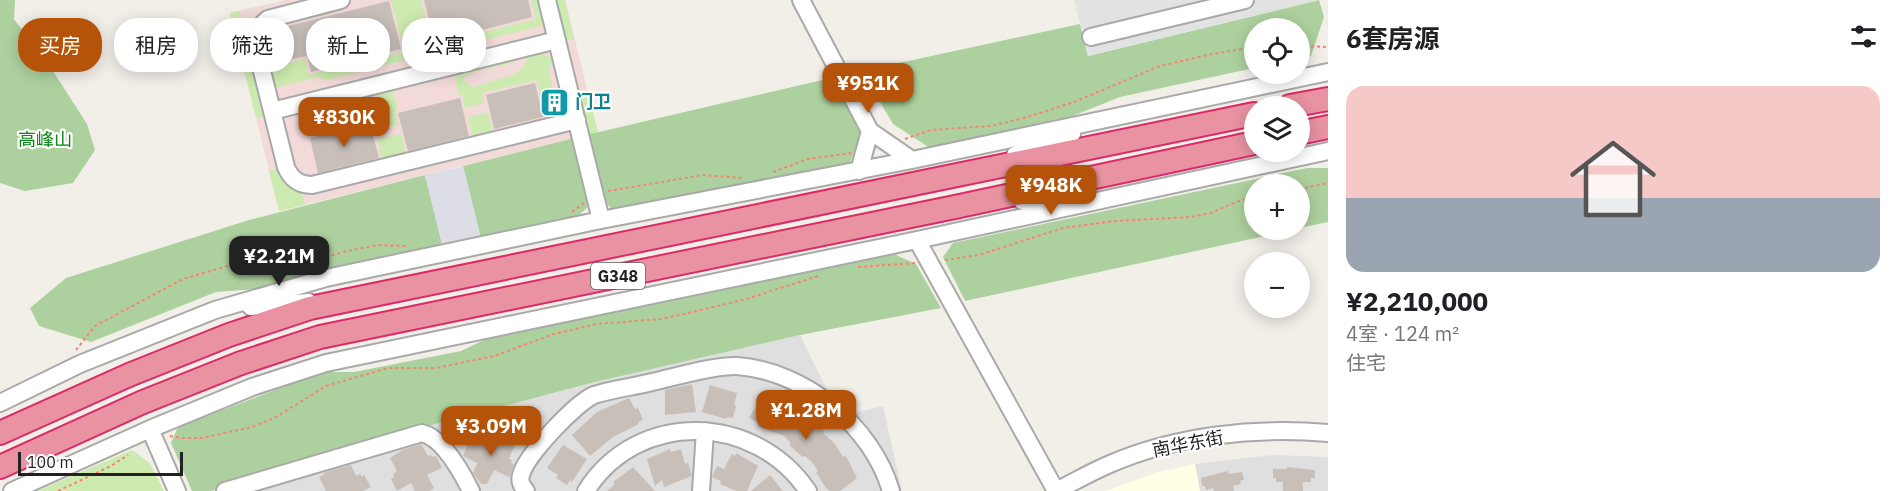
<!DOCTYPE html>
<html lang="zh">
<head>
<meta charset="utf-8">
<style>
	:root { --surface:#fff; --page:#f2f2f2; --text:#202124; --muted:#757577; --accent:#b45309 }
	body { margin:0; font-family:"IBM Plex Sans","Noto Sans SC",sans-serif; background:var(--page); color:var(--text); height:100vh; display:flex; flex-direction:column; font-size:22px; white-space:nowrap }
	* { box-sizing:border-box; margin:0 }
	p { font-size:20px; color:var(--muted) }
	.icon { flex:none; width:33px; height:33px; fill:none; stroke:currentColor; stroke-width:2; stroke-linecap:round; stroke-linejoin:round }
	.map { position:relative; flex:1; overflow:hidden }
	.side { display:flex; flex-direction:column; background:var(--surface); width:570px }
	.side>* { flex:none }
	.hud { position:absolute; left:18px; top:18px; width:570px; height:54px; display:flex; gap:12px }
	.controls { position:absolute; left:1244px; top:18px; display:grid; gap:12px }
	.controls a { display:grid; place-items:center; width:66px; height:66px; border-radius:50%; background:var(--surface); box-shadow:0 3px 15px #0003; font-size:30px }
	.scale { position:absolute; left:18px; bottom:15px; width:165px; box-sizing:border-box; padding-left:6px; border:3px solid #222; border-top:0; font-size:16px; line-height:21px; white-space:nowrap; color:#222; -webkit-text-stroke:4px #fff; paint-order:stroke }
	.price { position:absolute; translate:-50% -51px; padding:0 14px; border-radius:12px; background:var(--accent); color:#fff; font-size:20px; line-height:39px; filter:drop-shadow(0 2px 3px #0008) }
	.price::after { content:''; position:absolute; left:50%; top:36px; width:18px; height:14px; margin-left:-9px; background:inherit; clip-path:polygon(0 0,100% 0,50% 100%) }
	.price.current { background:#222; color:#fff }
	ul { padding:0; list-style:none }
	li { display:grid; align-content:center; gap:12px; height:318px; padding:0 18px }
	li span { display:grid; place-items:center; height:186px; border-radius:18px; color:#555 }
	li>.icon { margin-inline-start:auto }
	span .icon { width:108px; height:108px; fill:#fffc; stroke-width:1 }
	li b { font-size:26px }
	h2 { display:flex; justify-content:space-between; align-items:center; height:72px; padding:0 18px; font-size:26px }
	.pill { padding:0 21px; border-radius:24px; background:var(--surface); box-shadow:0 3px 15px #0003; font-size:21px; line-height:54px }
	.pill.current { background:var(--accent); color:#fff }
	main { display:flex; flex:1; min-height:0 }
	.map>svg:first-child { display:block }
	.residential { fill:#e0dfdf }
	.commercial { fill:#f2dad9 }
	.education { fill:#ffffe5 }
	.grass { fill:#cdebb0 }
	.forest { fill:#add19e }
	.pitch { fill:#88e0be }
	.parking { fill:#e2e2e2 }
	.plaza { fill:#dddde8 }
	.building { fill:#c7bfb8 }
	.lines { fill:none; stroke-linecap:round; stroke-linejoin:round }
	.minor-casing { stroke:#a9a9a9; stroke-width:20 }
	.highway-casing { stroke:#dc2a67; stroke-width:26 }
	.path { stroke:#fa8072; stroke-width:2; stroke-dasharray:3 3; stroke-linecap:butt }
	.minor { stroke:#fff; stroke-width:16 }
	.highway { stroke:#e892a2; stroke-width:22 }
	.labels { text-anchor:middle; stroke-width:4.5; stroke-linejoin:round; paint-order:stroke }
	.shield { fill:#fff; stroke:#646464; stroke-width:1.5 }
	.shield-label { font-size:16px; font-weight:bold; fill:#222 }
	.culture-label { font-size:18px; font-weight:bold; fill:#0d838f; stroke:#fff; text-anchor:start }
	.park-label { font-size:18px; fill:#0c8416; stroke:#fff }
	.street-label { font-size:18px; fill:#222; stroke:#fff }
</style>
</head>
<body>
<main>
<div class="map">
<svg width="1328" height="491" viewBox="0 0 1328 491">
	<rect width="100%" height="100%" fill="#f2efe9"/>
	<!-- residential -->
	<path class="residential" d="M800,335L826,388L855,413L883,406L902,491H211L291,464L386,437L595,382Z
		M1273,455L1328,457V491H1200L1195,464Z"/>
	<!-- commercial -->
	<path class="commercial" d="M285,0H565L598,132L279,211L230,13Z"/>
	<!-- education -->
	<path class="education" d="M1195,464L1200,491H1106L1158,472Z"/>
	<!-- grass -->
	<path class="grass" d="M391,0H421L432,44L461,37L463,46L326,80L318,77L274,88C270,72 256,42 269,29L278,66L305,59L309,75L404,52Z
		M531,0H539L544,25L474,43L472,35L536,19Z
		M555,0H565L574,39L565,41Z
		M239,11L265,116L256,118L230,13Z
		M540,53L551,58L555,64L548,66L554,95L547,97L549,106L544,108L536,80L482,93L484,103L465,108L462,94L459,95L454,73L511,59L510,64C495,67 474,69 463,79L472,87L515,74L524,66L529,54Z
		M392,89L398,110L395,111L398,125L387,127L378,92Z
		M587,91L598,132L588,135L578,93Z
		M488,112L493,133L473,138L468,117Z
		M401,134L406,155L382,161L378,139Z
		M278,168C282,181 290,188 302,192L305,205L279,211L269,171Z
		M132,450L150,463L164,491H37Z"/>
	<!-- forest -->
	<path class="forest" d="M0,0H15L14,19L51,68L87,124L95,150L73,183L25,191L0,183Z
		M1319,0L1324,17L1311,56L1299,59V28H1254V68L1120,97L1070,117L930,148L893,124L862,71L1080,24L1088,56Z
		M831,78L861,133L850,163L624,209L611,208L604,201L586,135Z
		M574,138L591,200L589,206L577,217L481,239L463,166Z
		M1307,168H1328V222L1299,228V184H1254V230H1293L965,301L943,257L953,243Z
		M425,175L443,248L257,289L216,292L91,342L39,326L30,308L66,278L249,220Z
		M894,254L916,264L941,308L800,335L595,382L386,437L291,464L211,491H192L171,443L178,427L322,372H354L461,351L486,339Z"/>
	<!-- pitch -->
	<path class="pitch" d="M371,95L377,119L332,130L327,106Z"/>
	<!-- parking -->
	<path class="parking" d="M1074,0H1319L1088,56Z"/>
	<!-- plaza -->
	<path class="plaza" d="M463,166L481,239L443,248L425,175Z"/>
	<!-- building -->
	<path class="building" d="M424,0H528L532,17L435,42Z
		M389,1L401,49L311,72L307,56L280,62L272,30Z
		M535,83L543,117L494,129L486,95Z
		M460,98L469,136L408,151L398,113Z
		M370,124L379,158L318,173L310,138Z
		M692,384L696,412L665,415V390Z
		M710,385L737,393L734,405L736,406L733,418L727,417L726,419L702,412Z
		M764,394L787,403L786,405L799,411L812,423L814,422L824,431L823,433L834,443L843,457L846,456L857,478L840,491H830L826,488L816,472L818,471L812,462L805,456L803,457L799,454L789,445L791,443L784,436L757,426L759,423L749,418Z
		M629,398L635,409L638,408L643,420L638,422L639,424L613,437L590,456L572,435L597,412Z
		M484,431L510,440V442L515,444L509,459L512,460L511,463L514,465L509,477L494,470L487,484H481L473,473L477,463L463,456L468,444L471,446L473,443L478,444Z
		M421,444L428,456L431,455L433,457L436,456L442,468L427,475L434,488L429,491H415L411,483L397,491L391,479L394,477L393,474L397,471L390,458L402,450Z
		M563,445L587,459L572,482L570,480L567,485L556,478L558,475L547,468Z
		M670,449L671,452L681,449L685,464L688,463L692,476L664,487L662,480L655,486L647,459Z
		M736,453L758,466L747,491H737L720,484L721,481L712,477L717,466L724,469L732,454L735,456Z
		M351,465L356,476L360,474L362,477L364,475L371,487L363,491H326L319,477L324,475L323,473Z
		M633,467L655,491H607L615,484L613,482Z
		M1287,467L1315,470V478H1311V482H1303V491H1283V482H1276V478H1273V469H1287Z
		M1228,471L1229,474L1242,472L1244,480L1240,481L1241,484L1233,486L1234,491H1214L1213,488L1206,490L1205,486H1202L1201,478Z
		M770,475L783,491H751Z"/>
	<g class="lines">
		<defs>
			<path id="minor" d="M341,0L268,19C259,26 254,34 256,47L286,167C291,179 299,185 312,185L577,120
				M547,0L601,220
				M801,0L870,131
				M1091,37L1245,0
				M272,111L557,40
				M1015,155L1072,134
				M859,171L870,131L912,160
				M1022,201L1077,197
				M917,240L1056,491
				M251,307L309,302
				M0,403L80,364L215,310L326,278L601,220L912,160L1328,72
				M150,429L177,491
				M12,491L150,429L252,387L326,363L917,240L1328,151
				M225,491L422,433C443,438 462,473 471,491
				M526,491C522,486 519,482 521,475C526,455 576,403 594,395C612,389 633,387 652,382C675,377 714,365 737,366C805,371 872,426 891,491
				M586,491C638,409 755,413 808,491
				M701,491L705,431
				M1056,491C1074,482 1091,472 1110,464C1177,435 1256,427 1328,433"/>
			<path id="highway" d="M1290,106L1328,99
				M1299,133L1328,127
				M0,433L129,375L229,335L310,308L1254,114
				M0,467L143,402L241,363L320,337L955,207L1254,143"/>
		</defs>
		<!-- minor casing -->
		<use href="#minor" class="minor-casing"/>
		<!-- highway casing -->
		<use href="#highway" class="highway-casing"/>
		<!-- path -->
		<path class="path" d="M1299,46L1328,47
			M905,139L931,130L991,126L1024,118L1074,102L1160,66L1212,54L1254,47
			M773,172L808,159L852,153
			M1299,189L1328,183
			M608,191L702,175L742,178
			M572,212L584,203
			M945,260L979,255L1063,228L1115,221L1190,217L1211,213L1236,202L1254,197
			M858,267L915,263
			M76,350L95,326L183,279L228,266L258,262L280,264L315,260L347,251L378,245L405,246
			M170,436L182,438H202L252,427L276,417L326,386L388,368H436L494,356L554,334L596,324L661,319L697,311L746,299L818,276
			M58,491L111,466L128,455"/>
		<!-- minor -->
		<use href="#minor" class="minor"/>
		<!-- highway -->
		<use href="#highway" class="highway"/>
	</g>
	<!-- icons -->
	<defs>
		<symbol id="building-square" viewBox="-11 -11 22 22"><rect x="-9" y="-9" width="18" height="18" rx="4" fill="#0f9aa8" stroke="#fff"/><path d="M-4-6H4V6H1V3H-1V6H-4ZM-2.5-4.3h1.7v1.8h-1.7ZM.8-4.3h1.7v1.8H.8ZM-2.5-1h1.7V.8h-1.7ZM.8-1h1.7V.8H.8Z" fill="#fff"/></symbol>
	</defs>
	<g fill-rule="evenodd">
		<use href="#building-square" x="538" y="86" width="33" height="33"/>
	</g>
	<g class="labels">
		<!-- shield labels -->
		<rect class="shield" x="591" y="263" width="54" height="26" rx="4.5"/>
		<g class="shield-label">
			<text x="618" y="282">G348</text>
		</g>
		<!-- culture labels -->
		<g class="culture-label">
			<text x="575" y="108">门卫</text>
		</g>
		<!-- park labels -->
		<g class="park-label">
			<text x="45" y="146">高峰山</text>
		</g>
		<!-- street labels -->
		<g class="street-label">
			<text transform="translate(1188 444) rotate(-11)" y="6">南华东街</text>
		</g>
	</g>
</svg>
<div class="controls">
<a><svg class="icon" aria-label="locate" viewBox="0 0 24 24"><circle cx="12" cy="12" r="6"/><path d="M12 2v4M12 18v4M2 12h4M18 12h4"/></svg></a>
<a><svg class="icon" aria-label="layers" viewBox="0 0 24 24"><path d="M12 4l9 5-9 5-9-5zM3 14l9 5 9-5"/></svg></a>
<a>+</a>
<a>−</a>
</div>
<div class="scale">100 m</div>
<b class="price" style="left:868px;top:114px">¥951K</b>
<b class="price" style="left:344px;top:148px">¥830K</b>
<b class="price" style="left:1051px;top:216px">¥948K</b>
<b class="price current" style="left:279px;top:287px">¥2.21M</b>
<b class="price" style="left:806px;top:441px">¥1.28M</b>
<b class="price" style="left:491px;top:457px">¥3.09M</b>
<div class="hud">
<a class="pill current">买房</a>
<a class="pill">租房</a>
<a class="pill">筛选</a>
<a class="pill">新上</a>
<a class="pill">公寓</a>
</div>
</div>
<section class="side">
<h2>6套房源<svg class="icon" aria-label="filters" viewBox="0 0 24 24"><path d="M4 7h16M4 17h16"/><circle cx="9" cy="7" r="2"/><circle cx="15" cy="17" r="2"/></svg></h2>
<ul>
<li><span style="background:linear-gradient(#f6c9c9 60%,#9aa5b1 0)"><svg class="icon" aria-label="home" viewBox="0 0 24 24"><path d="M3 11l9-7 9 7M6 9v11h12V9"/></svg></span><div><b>¥2,210,000</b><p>4室 · 124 m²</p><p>住宅</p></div></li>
</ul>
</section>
</main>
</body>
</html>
